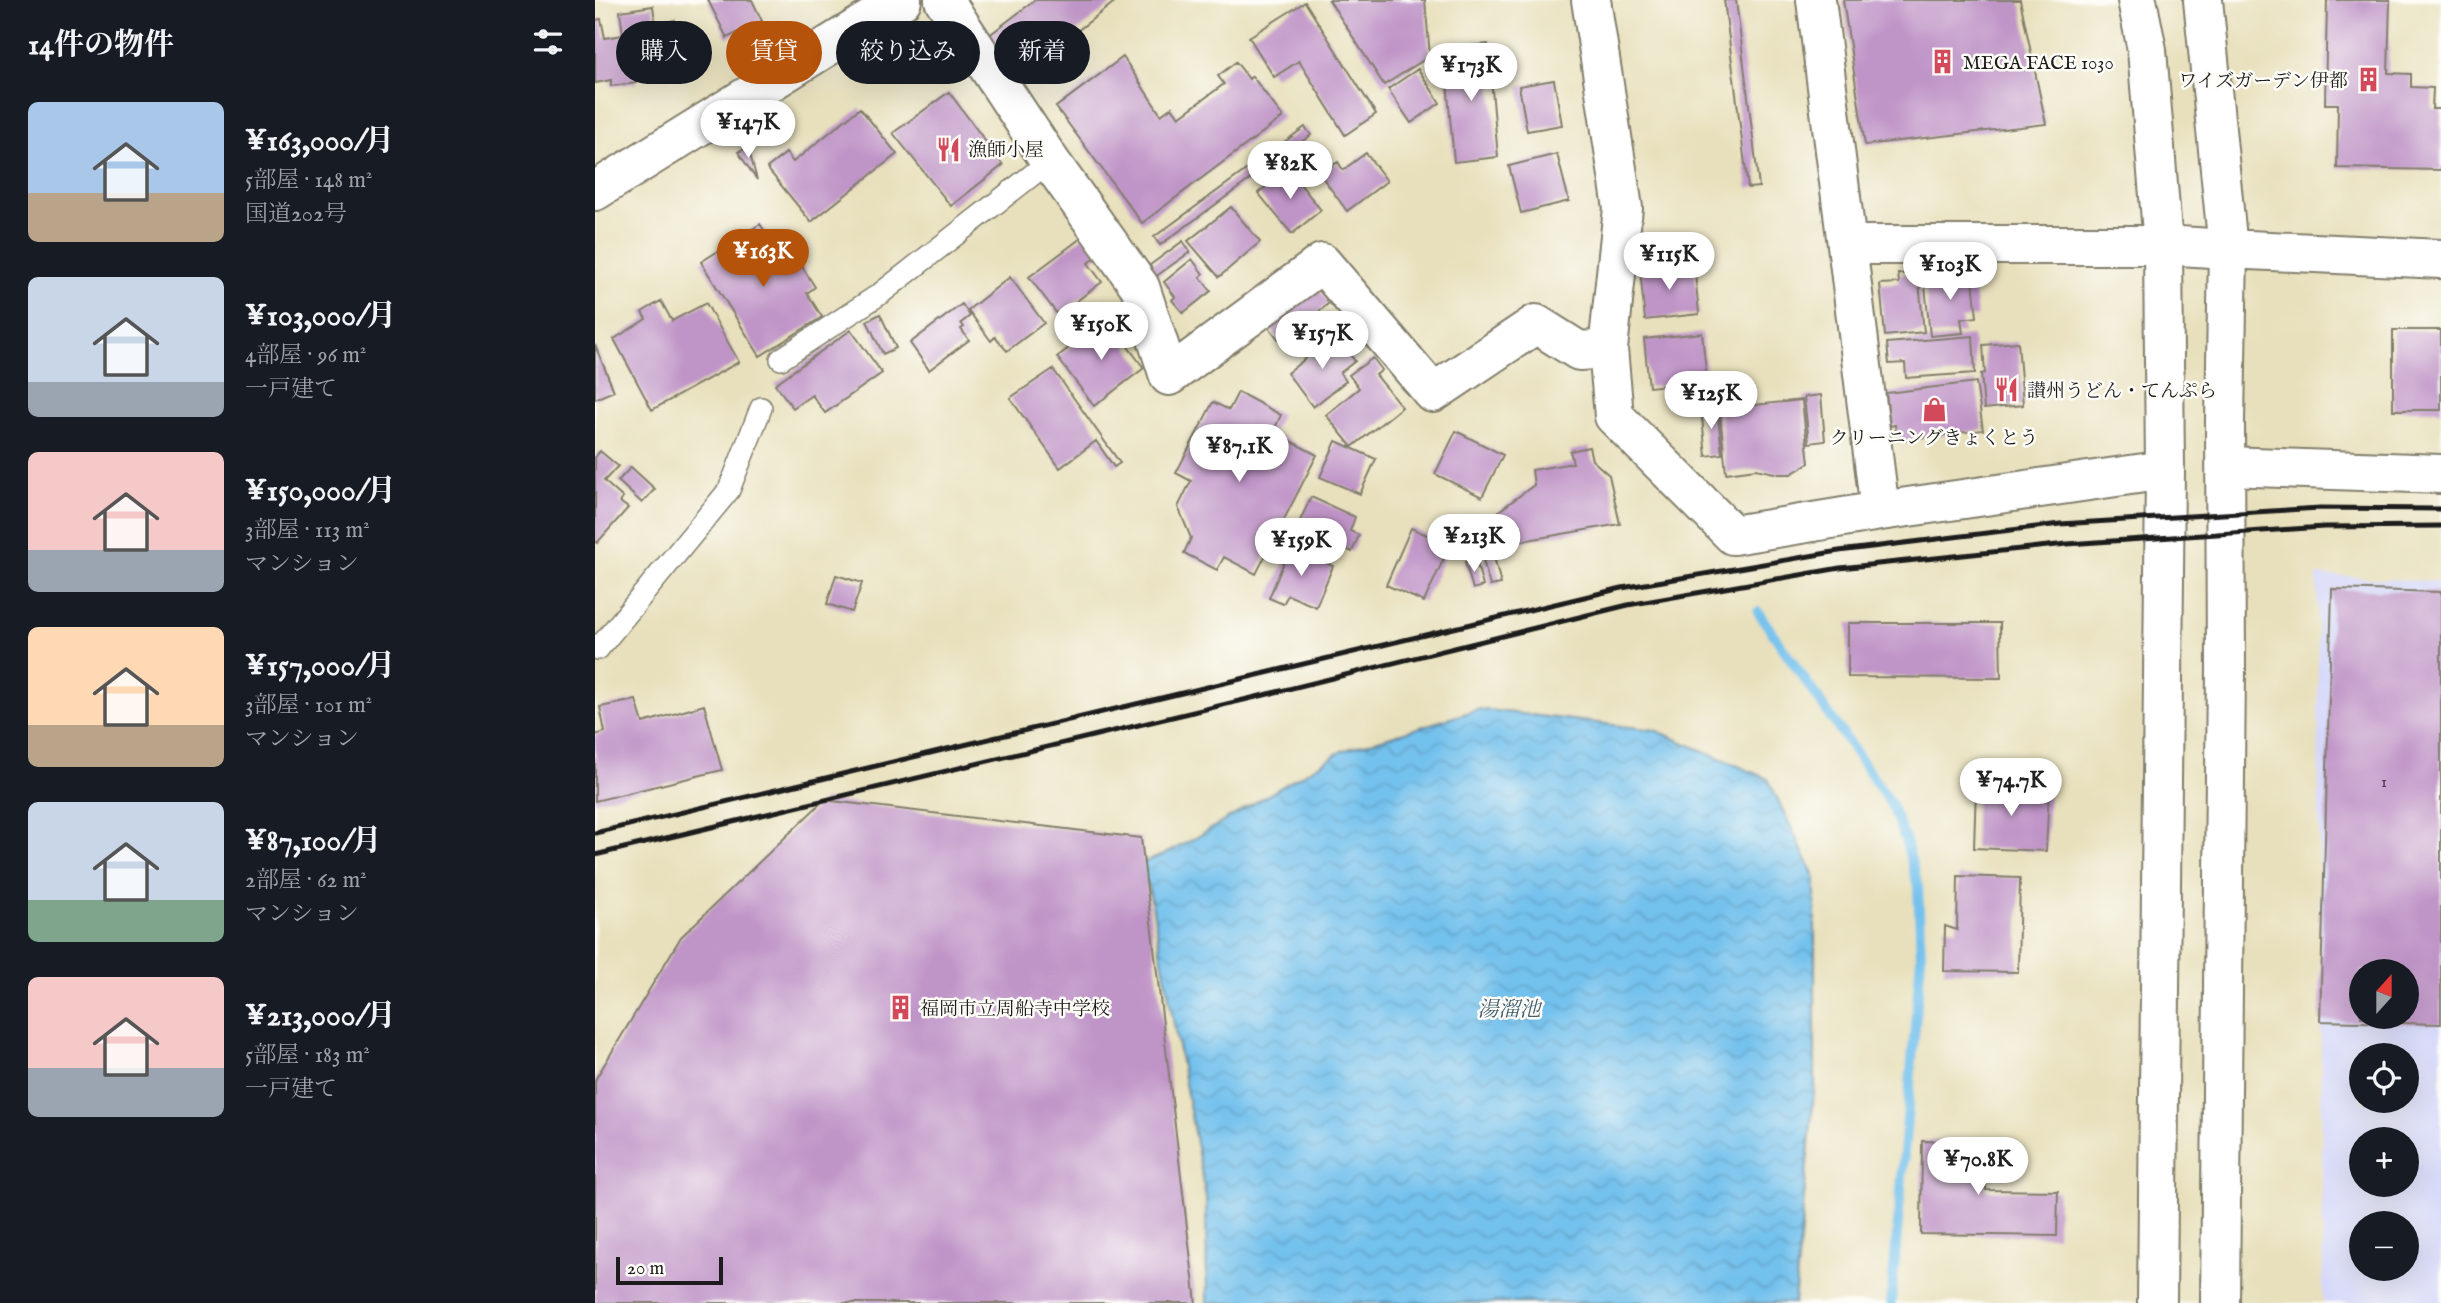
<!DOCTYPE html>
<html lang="ja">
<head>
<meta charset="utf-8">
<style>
	:root { --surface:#171b24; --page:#20242c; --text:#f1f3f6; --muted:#9ea1a6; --accent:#b45309 }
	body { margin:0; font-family:"IM FELL English","Noto Serif JP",serif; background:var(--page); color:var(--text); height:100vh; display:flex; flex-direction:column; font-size:26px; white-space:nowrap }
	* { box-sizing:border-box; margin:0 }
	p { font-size:23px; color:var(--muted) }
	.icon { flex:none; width:38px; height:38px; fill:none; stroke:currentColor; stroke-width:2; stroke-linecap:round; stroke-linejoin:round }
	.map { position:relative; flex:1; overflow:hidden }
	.details { display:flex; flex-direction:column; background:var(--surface); width:595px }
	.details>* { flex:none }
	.guide { position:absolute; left:21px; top:21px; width:665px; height:63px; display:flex; gap:14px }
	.needle { width:46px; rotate:21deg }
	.tools { position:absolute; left:1754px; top:959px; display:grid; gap:14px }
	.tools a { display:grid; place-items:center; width:70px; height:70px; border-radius:50%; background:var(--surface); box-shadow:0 7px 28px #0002; font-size:35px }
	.scale { position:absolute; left:21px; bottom:18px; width:107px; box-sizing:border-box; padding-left:7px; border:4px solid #1c1c1c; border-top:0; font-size:19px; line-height:24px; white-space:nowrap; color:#1c1c1c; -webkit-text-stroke:5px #fdfcf7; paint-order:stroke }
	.price { position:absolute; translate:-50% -60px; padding:0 16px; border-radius:24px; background:#fff; color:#222; font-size:23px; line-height:46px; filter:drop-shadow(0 2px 4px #0008) }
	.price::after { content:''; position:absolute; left:50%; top:42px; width:21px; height:16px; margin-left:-10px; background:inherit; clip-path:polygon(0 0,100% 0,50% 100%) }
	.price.on { background:var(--accent); color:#fff }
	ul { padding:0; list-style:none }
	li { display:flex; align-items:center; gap:21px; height:175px; padding:0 28px }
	li span { display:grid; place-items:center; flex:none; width:196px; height:140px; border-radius:10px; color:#555 }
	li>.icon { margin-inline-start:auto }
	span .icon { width:84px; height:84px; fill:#fffc; stroke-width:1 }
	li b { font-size:30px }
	h2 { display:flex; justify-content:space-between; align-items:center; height:84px; padding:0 28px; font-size:30px }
	.chip { padding:0 24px; border-radius:32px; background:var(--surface); box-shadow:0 7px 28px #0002; font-size:24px; line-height:63px }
	.chip.on { background:var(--accent); color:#fff }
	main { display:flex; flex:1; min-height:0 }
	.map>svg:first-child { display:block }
	.built { fill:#d5d8f9; fill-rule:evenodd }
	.water { fill:url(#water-waves); stroke:#486e84; stroke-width:2 }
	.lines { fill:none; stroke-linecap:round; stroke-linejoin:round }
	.stream { stroke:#73c1ed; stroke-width:10 }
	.building { fill:#bf94c7; fill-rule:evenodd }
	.lane-casing { stroke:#827e6c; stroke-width:24 }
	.street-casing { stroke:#827e6c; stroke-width:42 }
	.secondary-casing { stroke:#827e6c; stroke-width:42 }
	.highway-casing { stroke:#827e6c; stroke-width:42 }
	.lane { stroke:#fff; stroke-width:21 }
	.street { stroke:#fff; stroke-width:38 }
	.secondary { stroke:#fff; stroke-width:38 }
	.highway { stroke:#fff; stroke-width:38 }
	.rail { stroke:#1c1c1c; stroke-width:5 }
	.labels { text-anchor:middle; stroke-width:5; stroke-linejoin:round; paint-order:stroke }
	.number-label { font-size:16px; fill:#453a47 }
	.poi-label { font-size:19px; fill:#1c1c1c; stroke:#fdfcf7; text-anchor:start }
	.water-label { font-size:21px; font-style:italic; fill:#3f5e70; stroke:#fdfcf7 }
</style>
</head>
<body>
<main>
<section class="details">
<h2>14件の物件<svg class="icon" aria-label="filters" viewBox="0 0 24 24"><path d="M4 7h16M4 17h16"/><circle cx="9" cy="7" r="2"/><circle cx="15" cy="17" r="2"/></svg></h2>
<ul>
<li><span style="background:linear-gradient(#a9c7e8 65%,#b9a48a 0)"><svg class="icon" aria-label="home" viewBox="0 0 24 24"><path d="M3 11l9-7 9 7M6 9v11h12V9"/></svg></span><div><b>¥163,000/月</b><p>5部屋 · 148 m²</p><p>国道202号</p></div></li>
<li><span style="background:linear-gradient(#c9d6e8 75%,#9aa5b1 0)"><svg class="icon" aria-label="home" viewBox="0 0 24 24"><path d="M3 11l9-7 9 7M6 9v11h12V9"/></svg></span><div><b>¥103,000/月</b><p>4部屋 · 96 m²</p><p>一戸建て</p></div></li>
<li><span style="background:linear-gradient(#f6c9c9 70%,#9aa5b1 0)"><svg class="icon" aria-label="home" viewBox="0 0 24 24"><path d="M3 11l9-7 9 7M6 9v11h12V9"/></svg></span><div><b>¥150,000/月</b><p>3部屋 · 113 m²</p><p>マンション</p></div></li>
<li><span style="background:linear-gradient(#ffd9b3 70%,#b9a48a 0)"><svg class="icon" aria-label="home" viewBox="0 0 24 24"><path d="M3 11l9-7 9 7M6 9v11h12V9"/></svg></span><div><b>¥157,000/月</b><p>3部屋 · 101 m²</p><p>マンション</p></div></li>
<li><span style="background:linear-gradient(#c9d6e8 70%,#7fa58c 0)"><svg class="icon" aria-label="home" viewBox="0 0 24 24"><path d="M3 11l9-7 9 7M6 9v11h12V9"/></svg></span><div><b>¥87,100/月</b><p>2部屋 · 62 m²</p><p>マンション</p></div></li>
<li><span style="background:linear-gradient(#f6c9c9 65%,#9aa5b1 0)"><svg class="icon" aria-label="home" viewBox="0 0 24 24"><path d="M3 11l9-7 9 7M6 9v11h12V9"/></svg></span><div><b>¥213,000/月</b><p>5部屋 · 183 m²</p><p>一戸建て</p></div></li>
</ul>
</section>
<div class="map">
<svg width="1846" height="1303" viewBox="0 0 1846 1303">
	<defs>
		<pattern id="water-waves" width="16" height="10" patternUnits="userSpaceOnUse" patternTransform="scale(1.75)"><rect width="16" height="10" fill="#73c1ed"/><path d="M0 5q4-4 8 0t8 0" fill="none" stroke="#63a5cb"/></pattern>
	</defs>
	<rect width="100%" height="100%" fill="#fdfcf7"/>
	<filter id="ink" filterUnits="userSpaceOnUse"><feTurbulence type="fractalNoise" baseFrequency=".0143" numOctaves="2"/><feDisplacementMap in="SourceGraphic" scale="14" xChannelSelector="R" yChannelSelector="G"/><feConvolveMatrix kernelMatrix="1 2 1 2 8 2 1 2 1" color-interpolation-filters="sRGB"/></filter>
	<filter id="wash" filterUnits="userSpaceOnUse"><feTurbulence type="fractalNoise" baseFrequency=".00686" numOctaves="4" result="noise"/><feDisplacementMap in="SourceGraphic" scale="28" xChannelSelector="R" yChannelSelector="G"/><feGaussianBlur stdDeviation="1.57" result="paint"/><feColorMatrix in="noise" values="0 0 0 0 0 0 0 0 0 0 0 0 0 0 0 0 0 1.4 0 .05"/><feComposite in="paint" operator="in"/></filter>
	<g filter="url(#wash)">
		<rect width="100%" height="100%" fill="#e8e0bc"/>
		<!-- built -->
		<path class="built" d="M1722,575L1846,582V1303H1728ZM1766,971H1811V1017H1766ZM1766,1055H1811V1101H1766ZM1766,1139H1811V1185H1766ZM1766,1223H1811V1269H1766Z"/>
		<!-- water -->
		<path class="water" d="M885,709L1060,730L1173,779L1220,878V1081L1199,1303H612L611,1197L553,883L526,871L568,855L599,839L747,751Z"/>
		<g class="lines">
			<!-- stream -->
			<path class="stream" d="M1163,612L1296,804L1311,842L1323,886L1326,957L1296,1303"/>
		</g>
		<g id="blocks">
			<!-- building -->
			<path class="building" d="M113,0H157L167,21L132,38Z
				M440,0H522L419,80L388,40Z
				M734,0H830L835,56L789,85Z
				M1129,0H1141L1164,187L1153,188Z
				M1248,0H1425L1451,124L1270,145Z
				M1732,0H1795L1793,73L1816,74V87L1838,88L1837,109H1846V170L1742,168L1743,104H1730Z
				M710,2L781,114L750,135L704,61L679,77L654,37Z
				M58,6L66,66L40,70L41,83L16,86V80L0,83V20L6,19L10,38L28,35L25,11Z
				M80,20L87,53L73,56L65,23Z
				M893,44L903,157L859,162L849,48Z
				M528,57L566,115L577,107L584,117L629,84L623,76L641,62L654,79L657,76L688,117L547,223L461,107Z
				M823,69L845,103L816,123L793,89Z
				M959,80L967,125L932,131L924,86Z
				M354,92L408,165L356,206L298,133Z
				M265,108L302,154L216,222L172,168L191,153L198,162Z
				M710,127L716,135L565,245L559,237Z
				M153,147L162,180L143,152Z
				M771,153L792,181L752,211L725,174L743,162L748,170Z
				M962,154L974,201L926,213L914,166Z
				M693,169L726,210L697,234L663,193Z
				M636,207L665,242L624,277L593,241Z
				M165,224L184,252L194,246L220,287L212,293L227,317L165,356L106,262Z
				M489,236L504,255L493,263L507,282L463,315L434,277Z
				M588,241L595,252L560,277L555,265Z
				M597,259L608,274L605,277L616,291L588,313L577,300L580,297L569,282Z
				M1099,263L1104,314L1050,320L1045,269Z
				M1377,271L1382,317L1366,319L1368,333L1335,336L1329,275Z
				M1323,273L1329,332L1290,336L1285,284L1304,283L1303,274Z
				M415,277L449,323L412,351L400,337L396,341L373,310Z
				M721,285L734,303L721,314L730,327L695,354L674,327L681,322L678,318Z
				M66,301L77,321L111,303L144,362L57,410L19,339L51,319L47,312Z
				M367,304L375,316L366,323L369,327L366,329L374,340L334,370L315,343Z
				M285,314L301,348L288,354L272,321Z
				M512,319L549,368L499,406L462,357Z
				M256,330L287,373L230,413L217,395L198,408L180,384Z
				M1798,330H1846V410H1798Z
				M1107,333L1112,381L1054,387L1049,339Z
				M740,336L760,361L745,373L751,381L718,407L692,373Z
				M1378,336L1380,373L1311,378L1310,363L1294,364L1292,343Z
				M1423,342L1428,405L1389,409L1386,374L1390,373L1388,345Z
				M0,345L19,391L0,399Z
				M778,358L787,370L781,375L807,407L757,447L731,415L764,388L754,375Z
				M458,369L525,463L519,467L501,441L465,468L415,398Z
				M1381,382L1388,430L1302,441L1300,425L1295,426L1291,393Z
				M1149,391L1151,406L1207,400L1214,463L1196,474H1184L1161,469L1131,473L1123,394Z
				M643,392L686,415L678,432L722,455L661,574L629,557L622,570L589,553L596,538L583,507L596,481L581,473L618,402L634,410Z
				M1226,395L1230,441L1214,443L1209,397Z
				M1122,407L1127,454L1111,456L1106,408Z
				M861,431L908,455L887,497L840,474Z
				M741,441L781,459L765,494L725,477Z
				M994,447L997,460L1014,475L1025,524L910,544L904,511L939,485L937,470L978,463L975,451Z
				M5,451L23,466L9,481L28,498L25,502L33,508L2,543L0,541V457Z
				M36,467L60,489L47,503L23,481Z
				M716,497L760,517L755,531L764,535L757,552L702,527Z
				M816,528L855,545L829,602L791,585Z
				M690,546L738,566L721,607L693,595L688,604L674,598L689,562L684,560Z
				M899,557L906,584L895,586L888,560Z
				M881,560L888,586L878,589L870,562Z
				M241,575L267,583L257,612L232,604Z
				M1737,589L1846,592V1024L1725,1021ZM1766,971H1811V1017H1766Z
				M1253,623H1405L1406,678L1253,677Z
				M41,700L48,723L109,705L127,770L0,801V735L10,732L5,707Z
				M1381,786L1454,789L1451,851L1379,848Z
				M229,800L546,838L601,1303H0V1080L86,937Z
				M1363,876L1425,878L1423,972L1349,971L1350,926L1362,930Z
				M1327,1141L1392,1142L1391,1190L1463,1191L1462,1236L1326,1234Z"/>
		</g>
	</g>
	<g filter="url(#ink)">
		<use href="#blocks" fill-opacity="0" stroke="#827e6c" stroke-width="2"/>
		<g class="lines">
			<defs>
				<path id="lane" d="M186,359L285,294L455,161
					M0,645L3,649L134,490L166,408"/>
				<path id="street" d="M349,0L455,161L545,287L574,376L727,263L838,393L941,324L984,351L1013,349
					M996,0L1028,208L1013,349L1019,416L1138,535L1285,511L1570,470
					M1221,0L1252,245H1568L1633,249
					M1252,245L1285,511
					M1631,466L1846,474"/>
				<path id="secondary" d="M1542,0L1552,50L1568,245L1570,470L1562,1303
					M1608,0L1633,249L1630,421L1631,669L1625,1303
					M1633,249L1846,259"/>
				<path id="highway" d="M0,191L307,0"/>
			</defs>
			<!-- lane casing -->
			<use href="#lane" class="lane-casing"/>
			<!-- street casing -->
			<use href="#street" class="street-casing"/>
			<!-- secondary casing -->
			<use href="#secondary" class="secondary-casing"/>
			<!-- highway casing -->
			<use href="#highway" class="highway-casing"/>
			<!-- lane -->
			<use href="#lane" class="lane"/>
			<!-- street -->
			<use href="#street" class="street"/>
			<!-- secondary -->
			<use href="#secondary" class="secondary"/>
			<!-- highway -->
			<use href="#highway" class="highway"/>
			<!-- rail -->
			<path class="rail" d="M0,833L1027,588L1244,551L1465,524L1725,508L1846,509
				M0,855L661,697L1033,605L1245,568L1472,544L1729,527L1846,526"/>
		</g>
	</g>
	<!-- icons -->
	<defs>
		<symbol id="building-bare" viewBox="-9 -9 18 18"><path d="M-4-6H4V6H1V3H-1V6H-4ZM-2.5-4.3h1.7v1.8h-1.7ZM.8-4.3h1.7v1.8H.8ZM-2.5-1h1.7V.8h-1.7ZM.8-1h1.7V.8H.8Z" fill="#d1495b" stroke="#fdfcf7" stroke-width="2.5" paint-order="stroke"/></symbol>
		<symbol id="restaurant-bare" viewBox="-9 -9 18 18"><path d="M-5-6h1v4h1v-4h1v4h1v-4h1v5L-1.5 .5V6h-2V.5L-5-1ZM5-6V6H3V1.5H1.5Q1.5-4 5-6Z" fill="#d1495b" stroke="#fdfcf7" stroke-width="2.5" paint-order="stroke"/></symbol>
		<symbol id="shop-bare" viewBox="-9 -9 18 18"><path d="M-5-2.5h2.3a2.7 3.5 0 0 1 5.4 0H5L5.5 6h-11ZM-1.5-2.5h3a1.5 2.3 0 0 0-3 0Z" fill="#d1495b" stroke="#fdfcf7" stroke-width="2.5" paint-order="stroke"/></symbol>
	</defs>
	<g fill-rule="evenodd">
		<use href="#building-bare" x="1330" y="44" width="35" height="35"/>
		<use href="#building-bare" x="1756" y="62" width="35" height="35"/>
		<use href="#restaurant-bare" x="336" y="132" width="35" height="35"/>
		<use href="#restaurant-bare" x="1394" y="372" width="35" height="35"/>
		<use href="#shop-bare" x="1322" y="392" width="35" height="35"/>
		<use href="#building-bare" x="288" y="990" width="35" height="35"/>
	</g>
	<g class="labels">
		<!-- number labels -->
		<g class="number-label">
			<text x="1789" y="787">1</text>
		</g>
		<!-- poi labels -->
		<g class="poi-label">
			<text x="1368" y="69">MEGA FACE 1030</text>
			<text x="1753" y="87" text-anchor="end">ワイズガーデン伊都</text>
			<text x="373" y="156">漁師小屋</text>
			<text x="1432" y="397">讃州うどん・てんぷら</text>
			<text x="1339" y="444" text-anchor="middle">クリーニングきょくとう</text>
			<text x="325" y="1015">福岡市立周船寺中学校</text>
		</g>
		<!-- water labels -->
		<g class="water-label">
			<text x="914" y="1016">湯溜池</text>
		</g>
	</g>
</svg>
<div class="tools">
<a><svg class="needle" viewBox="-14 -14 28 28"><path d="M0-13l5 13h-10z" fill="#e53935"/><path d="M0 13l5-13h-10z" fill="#9ea1a6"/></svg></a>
<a><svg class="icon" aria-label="locate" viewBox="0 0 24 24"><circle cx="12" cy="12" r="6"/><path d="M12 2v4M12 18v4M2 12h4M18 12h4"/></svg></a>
<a>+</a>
<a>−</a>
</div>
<div class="scale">20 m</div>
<b class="price" style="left:876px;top:103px">¥173K</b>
<b class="price" style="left:153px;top:160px">¥147K</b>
<b class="price" style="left:695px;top:201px">¥82K</b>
<b class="price on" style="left:168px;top:289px">¥163K</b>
<b class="price" style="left:1074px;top:292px">¥115K</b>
<b class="price" style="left:1355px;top:302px">¥103K</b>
<b class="price" style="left:506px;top:362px">¥150K</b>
<b class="price" style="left:727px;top:371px">¥157K</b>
<b class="price" style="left:1116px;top:431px">¥125K</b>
<b class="price" style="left:644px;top:484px">¥87.1K</b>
<b class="price" style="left:879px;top:574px">¥213K</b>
<b class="price" style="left:706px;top:578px">¥159K</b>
<b class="price" style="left:1416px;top:818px">¥74.7K</b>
<b class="price" style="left:1383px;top:1197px">¥70.8K</b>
<div class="guide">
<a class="chip">購入</a>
<a class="chip on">賃貸</a>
<a class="chip">絞り込み</a>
<a class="chip">新着</a>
</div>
</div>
</main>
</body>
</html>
